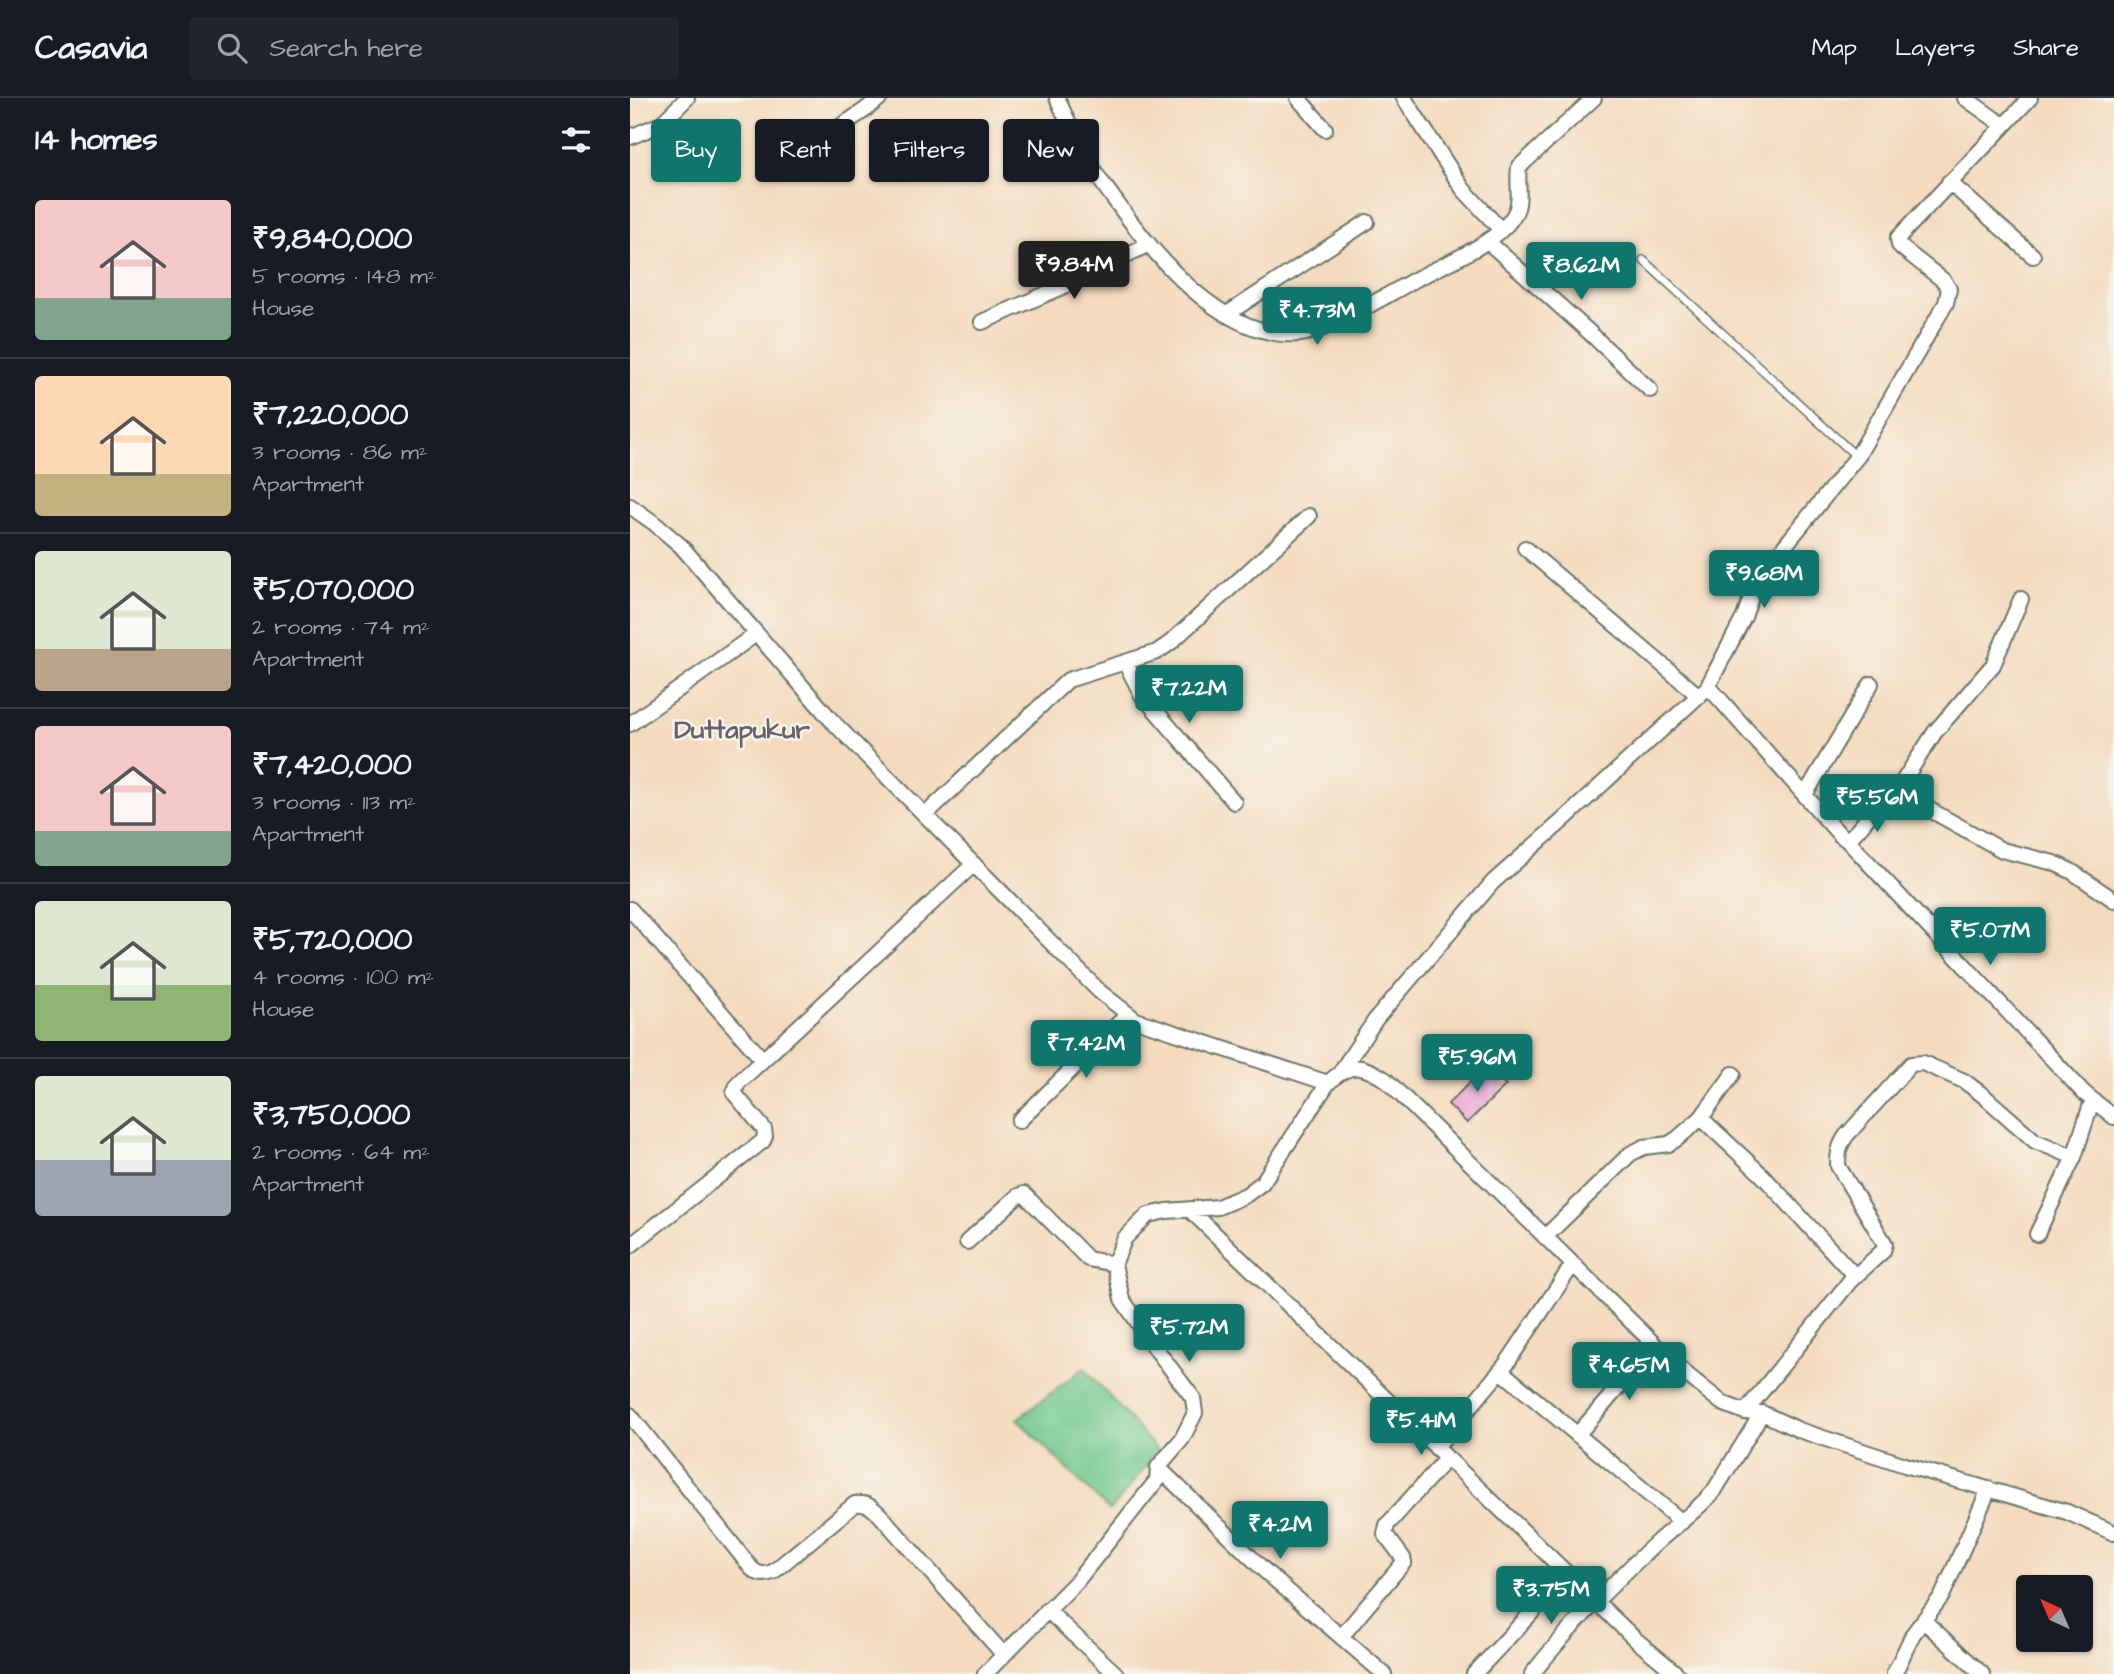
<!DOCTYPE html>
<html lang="en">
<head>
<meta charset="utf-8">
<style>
	:root { --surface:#171b24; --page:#20242c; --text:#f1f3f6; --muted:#9ea1a6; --line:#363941; --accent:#0f766e }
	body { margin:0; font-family:"Architects Daughter",sans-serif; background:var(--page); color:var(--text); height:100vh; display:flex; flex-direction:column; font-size:26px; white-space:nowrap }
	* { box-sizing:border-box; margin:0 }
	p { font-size:23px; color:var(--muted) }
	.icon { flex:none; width:38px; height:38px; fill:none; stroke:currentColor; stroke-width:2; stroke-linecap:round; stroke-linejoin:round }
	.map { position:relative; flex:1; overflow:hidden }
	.details { display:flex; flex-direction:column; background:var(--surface); width:630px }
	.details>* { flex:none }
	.hud { position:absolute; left:21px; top:21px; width:665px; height:63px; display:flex; gap:14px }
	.needle { width:46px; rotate:316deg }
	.controls { position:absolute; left:1386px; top:1477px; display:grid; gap:14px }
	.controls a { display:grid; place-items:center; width:77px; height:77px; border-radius:7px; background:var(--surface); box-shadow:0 2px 5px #0004; font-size:35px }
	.price { position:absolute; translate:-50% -60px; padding:0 16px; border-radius:7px; background:var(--accent); color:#fff; font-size:23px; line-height:46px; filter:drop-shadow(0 2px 4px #0008) }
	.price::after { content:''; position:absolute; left:50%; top:42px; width:21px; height:16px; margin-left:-10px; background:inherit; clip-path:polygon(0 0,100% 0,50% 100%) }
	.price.on { background:#222; color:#fff }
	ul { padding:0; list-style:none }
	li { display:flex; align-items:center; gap:21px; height:175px; padding:0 35px }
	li+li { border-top:2px solid var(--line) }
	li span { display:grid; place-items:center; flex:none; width:196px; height:140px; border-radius:7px; color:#555 }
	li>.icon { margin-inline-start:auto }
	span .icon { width:84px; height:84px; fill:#fffc; stroke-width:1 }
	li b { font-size:30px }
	h2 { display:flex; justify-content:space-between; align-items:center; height:84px; padding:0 35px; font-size:30px }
	.tag { padding:0 24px; border-radius:7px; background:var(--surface); box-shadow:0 2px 5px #0004; font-size:24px; line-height:63px }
	.tag.on { background:var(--accent); color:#fff }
	header { display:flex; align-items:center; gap:42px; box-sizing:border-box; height:98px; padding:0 35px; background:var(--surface); border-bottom:2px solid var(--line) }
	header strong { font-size:33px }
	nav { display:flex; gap:38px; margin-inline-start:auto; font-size:24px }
	.search { width:490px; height:63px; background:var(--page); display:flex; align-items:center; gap:18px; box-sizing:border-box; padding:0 24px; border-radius:7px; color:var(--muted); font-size:26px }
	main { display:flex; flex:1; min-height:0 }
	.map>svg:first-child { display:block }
	.green { fill:#71c98e; stroke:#488361; stroke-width:2 }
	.building { fill:#eda8d5 }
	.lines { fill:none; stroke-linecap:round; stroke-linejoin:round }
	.lane-casing { stroke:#6a7465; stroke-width:10 }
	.street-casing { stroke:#6a7465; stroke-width:18 }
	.lane { stroke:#fff; stroke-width:7 }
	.street { stroke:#fff; stroke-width:14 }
	.labels { text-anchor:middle; stroke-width:5; stroke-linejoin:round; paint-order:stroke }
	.district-label { font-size:26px; font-weight:bold; fill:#67626c; stroke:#f7f3e8 }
</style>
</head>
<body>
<header>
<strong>Casavia</strong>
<div class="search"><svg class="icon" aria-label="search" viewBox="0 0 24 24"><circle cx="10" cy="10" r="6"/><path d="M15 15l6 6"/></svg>Search here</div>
<nav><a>Map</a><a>Layers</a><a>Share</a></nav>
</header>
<main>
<section class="details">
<h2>14 homes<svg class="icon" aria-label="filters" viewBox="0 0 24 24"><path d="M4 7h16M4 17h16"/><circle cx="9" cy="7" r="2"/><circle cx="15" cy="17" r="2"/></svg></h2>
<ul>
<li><span style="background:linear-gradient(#f6c9c9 70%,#7fa58c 0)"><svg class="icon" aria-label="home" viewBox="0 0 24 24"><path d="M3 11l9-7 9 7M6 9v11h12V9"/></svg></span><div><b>₹9,840,000</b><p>5 rooms · 148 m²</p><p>House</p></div></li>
<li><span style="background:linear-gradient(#ffd9b3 70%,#c2b280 0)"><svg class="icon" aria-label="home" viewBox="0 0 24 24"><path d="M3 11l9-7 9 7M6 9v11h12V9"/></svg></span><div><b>₹7,220,000</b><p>3 rooms · 86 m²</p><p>Apartment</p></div></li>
<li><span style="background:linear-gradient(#dfe7d0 70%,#b9a48a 0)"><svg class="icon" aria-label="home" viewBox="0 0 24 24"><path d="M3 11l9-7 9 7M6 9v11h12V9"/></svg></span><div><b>₹5,070,000</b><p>2 rooms · 74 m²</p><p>Apartment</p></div></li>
<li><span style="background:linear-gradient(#f6c9c9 75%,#7fa58c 0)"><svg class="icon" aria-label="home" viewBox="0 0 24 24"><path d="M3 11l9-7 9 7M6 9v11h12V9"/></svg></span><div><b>₹7,420,000</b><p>3 rooms · 113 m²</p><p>Apartment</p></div></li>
<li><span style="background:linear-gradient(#dfe7d0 60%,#8fb573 0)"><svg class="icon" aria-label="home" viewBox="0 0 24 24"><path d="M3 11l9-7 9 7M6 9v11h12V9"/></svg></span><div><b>₹5,720,000</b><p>4 rooms · 100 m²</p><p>House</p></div></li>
<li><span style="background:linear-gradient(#dfe7d0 60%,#9aa5b1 0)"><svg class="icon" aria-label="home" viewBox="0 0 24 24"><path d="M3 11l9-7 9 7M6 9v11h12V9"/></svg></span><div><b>₹3,750,000</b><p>2 rooms · 64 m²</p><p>Apartment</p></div></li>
</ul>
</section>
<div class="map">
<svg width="1484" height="1576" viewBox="0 0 1484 1576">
	<rect width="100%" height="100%" fill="#f7f3e8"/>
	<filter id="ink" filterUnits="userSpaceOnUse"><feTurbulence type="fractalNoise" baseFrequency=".0143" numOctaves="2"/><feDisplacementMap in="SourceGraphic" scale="14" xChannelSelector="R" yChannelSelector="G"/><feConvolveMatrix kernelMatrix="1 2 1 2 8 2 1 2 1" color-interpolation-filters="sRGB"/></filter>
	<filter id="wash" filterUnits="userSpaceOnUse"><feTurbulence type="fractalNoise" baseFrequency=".00686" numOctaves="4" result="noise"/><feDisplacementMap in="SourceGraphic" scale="28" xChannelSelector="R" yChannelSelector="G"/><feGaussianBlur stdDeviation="1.57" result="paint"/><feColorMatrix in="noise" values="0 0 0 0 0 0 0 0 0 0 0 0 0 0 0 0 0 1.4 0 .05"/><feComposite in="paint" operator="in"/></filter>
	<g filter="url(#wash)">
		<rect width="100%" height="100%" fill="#f4dbbf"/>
		<!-- green -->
		<path class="green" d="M454,1270L528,1353L480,1413L387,1321Z"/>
		<g id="blocks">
			<!-- building -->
			<path class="building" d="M857,968L876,987L837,1025L818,1006Z"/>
		</g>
	</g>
	<g filter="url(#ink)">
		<use href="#blocks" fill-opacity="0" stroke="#6a7465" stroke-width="2"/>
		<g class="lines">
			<defs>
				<path id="lane" d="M1013,162L1227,359"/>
				<path id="street" d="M427,0C436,19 444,39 454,57C463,73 474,87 484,101C524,157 592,242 669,236C698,234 760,195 788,180C815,166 883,139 888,106C890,94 887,82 889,69L964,0
					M668,0L695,31
					M774,0L833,91L871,132
					M1335,0L1373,27
					M0,39L31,26L57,0
					M165,59L235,12L250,0
					M1319,84L1403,158
					M857,143L959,234L1020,292
					M597,216L737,124
					M352,224L432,189L519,146
					M0,408L24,425L51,448L203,624L470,894L506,922L698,985C720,964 731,966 756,982L1025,1247L1056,1276L1092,1305L1115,1314L1132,1315L1169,1332L1275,1367L1437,1414L1484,1435
					M895,450L1069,598
					M495,564L512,597L604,704
					M1078,588L1210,737L1217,742C1239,726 1245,696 1275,698L1372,752L1424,765L1441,773L1484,802
					M0,626L126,536
					M1175,697L1241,586
					M1264,697L1305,634L1363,567L1391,501
					M295,717L438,582L527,554L540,545L679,418
					M1217,742L1454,995L1484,1019
					M0,811L133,962
					M711,973L746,921L863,784L931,724L1077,590L1114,519L1127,482L1227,359L1316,205L1319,191L1314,183L1272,150L1269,147L1268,140L1400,0
					M1071,1020L1132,1077L1225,1178
					M389,1023L498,916
					M560,1112L1006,1542L1047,1576
					M1407,1136L1444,1059L1462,1003
					M915,1139L1000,1056L1014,1049L1039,1046L1048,1040L1071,1020L1103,976
					M337,1144L388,1098L394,1096L458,1161L484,1166
					M0,1148L133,1043L135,1038L134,1031L104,995L108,985L344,766
					M871,1273L1052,1424
					M1115,1314L1220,1183L1253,1153L1255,1146L1208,1068C1208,1055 1209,1048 1216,1038L1281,966L1293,965L1334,983L1354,998L1405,1043L1444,1059
					M0,1317L122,1471C129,1477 134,1477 143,1474L225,1406C238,1405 242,1409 251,1418L374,1557
					M947,1337L1025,1247
					M806,1350L877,1265L943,1166
					M528,1369L636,1474L754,1576
					M417,1512L486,1576
					M1294,1523L1352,1576
					M711,1539L774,1464L773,1460L755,1436L757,1427L817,1360
					M355,1576L447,1483L527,1382L528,1369L552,1341L565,1315L563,1300L526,1251L492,1201L484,1166L495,1140L518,1117L537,1113L588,1109L616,1097L632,1085L698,985
					M844,1576L938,1476
					M902,1576C938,1530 981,1487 1024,1447C1044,1428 1066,1414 1084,1393L1132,1315
					M1264,1576L1283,1536L1312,1498L1359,1391"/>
			</defs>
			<!-- lane casing -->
			<use href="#lane" class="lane-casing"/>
			<!-- street casing -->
			<use href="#street" class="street-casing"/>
			<!-- lane -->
			<use href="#lane" class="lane"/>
			<!-- street -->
			<use href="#street" class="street"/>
		</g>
	</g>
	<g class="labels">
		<!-- district labels -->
		<g class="district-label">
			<text x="112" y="640">Duttapukur</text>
		</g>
	</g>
</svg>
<div class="controls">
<a><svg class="needle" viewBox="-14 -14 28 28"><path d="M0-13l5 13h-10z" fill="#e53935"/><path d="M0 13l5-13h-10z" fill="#9ea1a6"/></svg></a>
</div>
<b class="price on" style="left:444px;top:203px">₹9.84M</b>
<b class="price" style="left:951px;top:204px">₹8.62M</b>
<b class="price" style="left:687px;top:249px">₹4.73M</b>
<b class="price" style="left:1134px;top:512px">₹9.68M</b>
<b class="price" style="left:559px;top:627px">₹7.22M</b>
<b class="price" style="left:1247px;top:736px">₹5.56M</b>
<b class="price" style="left:1360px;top:869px">₹5.07M</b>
<b class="price" style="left:456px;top:982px">₹7.42M</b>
<b class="price" style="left:847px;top:996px">₹5.96M</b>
<b class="price" style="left:559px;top:1266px">₹5.72M</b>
<b class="price" style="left:999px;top:1304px">₹4.65M</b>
<b class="price" style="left:791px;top:1359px">₹5.41M</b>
<b class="price" style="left:650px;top:1463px">₹4.2M</b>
<b class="price" style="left:921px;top:1528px">₹3.75M</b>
<div class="hud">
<a class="tag on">Buy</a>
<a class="tag">Rent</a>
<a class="tag">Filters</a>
<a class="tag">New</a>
</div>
</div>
</main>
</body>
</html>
